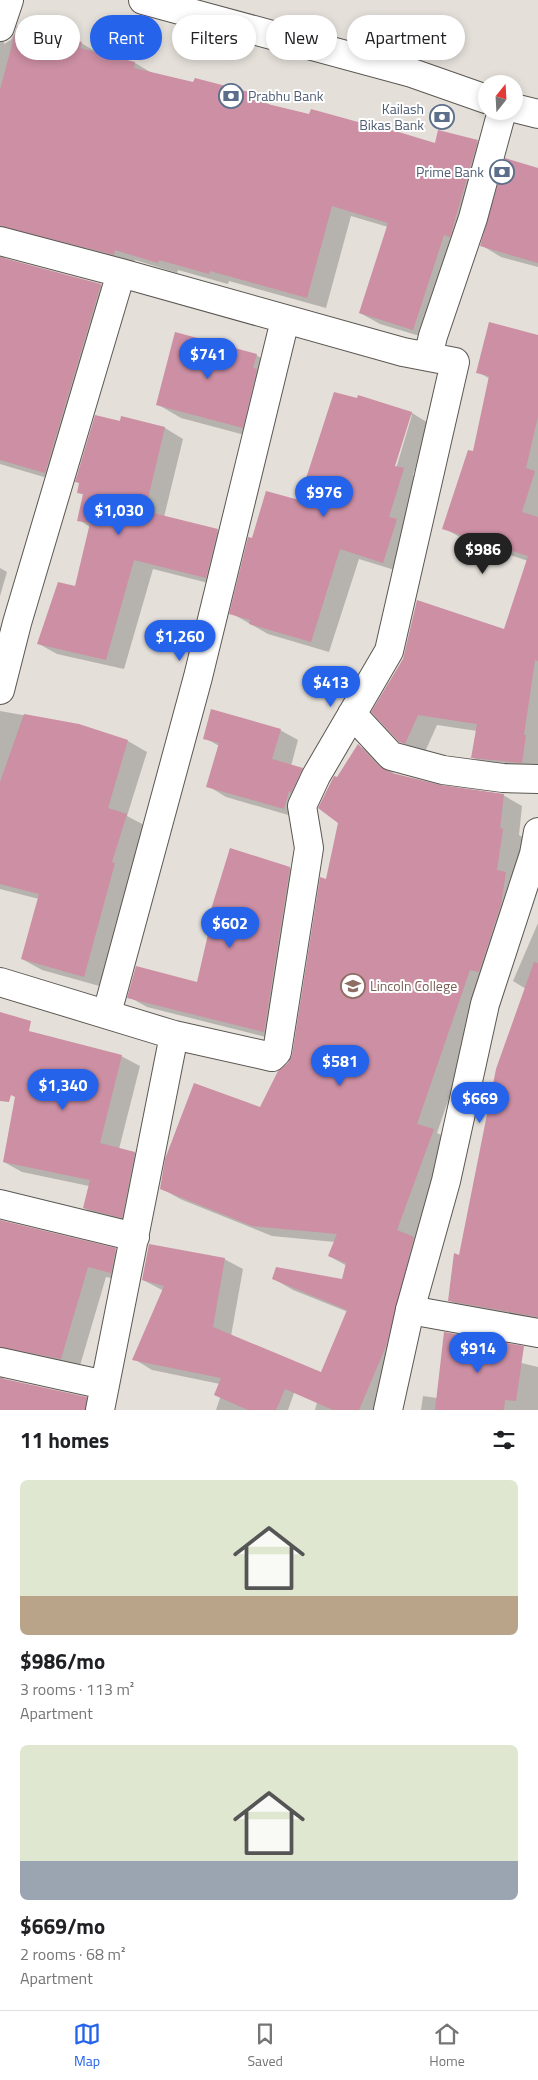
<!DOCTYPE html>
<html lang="en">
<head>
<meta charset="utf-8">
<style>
	:root { --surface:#fff; --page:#f2f2f2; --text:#202124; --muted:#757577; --line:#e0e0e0; --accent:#2563eb }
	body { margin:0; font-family:"Titillium Web",sans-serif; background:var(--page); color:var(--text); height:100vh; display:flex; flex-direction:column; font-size:19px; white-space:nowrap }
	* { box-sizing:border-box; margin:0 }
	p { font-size:16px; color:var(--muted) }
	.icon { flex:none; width:28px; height:28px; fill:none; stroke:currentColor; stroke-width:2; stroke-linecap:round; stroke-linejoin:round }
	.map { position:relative; height:1410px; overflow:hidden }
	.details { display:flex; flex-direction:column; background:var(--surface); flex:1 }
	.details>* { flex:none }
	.banner { position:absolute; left:15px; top:15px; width:509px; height:45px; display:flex; gap:10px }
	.needle { width:32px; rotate:18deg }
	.tools { position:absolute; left:478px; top:75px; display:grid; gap:10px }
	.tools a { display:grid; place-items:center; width:45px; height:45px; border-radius:50%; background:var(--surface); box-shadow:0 2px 8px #0003; font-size:25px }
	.price { position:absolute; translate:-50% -42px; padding:0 11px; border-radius:18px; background:var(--accent); color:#fff; font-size:16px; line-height:32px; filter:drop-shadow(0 1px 2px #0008) }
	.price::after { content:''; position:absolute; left:50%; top:30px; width:15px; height:11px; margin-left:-8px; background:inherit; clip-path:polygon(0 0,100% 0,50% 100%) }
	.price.selected { background:#222; color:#fff }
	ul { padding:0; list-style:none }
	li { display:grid; align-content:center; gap:10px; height:265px; padding:0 20px }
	li span { display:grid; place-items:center; height:155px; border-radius:8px; color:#555 }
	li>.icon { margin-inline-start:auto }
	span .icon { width:90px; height:90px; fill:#fffc; stroke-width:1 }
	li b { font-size:21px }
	h2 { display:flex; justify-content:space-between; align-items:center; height:60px; padding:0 20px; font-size:21px }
	.pill { padding:0 18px; border-radius:22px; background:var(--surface); box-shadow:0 2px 8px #0003; font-size:18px; line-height:45px }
	.pill.selected { background:var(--accent); color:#fff }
	.tab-bar { display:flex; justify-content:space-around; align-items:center; height:70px; border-top:1px solid var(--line); background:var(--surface); font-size:14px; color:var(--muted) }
	.tab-bar a { display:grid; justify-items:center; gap:2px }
	.tab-bar .selected { color:var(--accent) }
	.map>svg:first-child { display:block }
	.shadow { fill:#0003; fill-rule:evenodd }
	.building { fill:#cc8fa3 }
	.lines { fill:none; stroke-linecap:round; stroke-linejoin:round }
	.street-casing { stroke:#5b5752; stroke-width:30 }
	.secondary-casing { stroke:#5b5752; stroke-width:30 }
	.street { stroke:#fff; stroke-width:28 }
	.secondary { stroke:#fff; stroke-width:28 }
	.labels { text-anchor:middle; stroke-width:4; stroke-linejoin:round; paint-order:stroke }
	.service-label { font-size:14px; fill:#4e5e75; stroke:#fff; text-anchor:end }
	.education-label { font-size:14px; fill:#785e54; stroke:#fff; text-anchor:start }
</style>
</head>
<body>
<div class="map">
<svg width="538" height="1410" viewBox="0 0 538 1410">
	<rect width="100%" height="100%" fill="#e4dfd9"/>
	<!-- shadow -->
	<path class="shadow" d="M17,28L81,43L100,54L135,63L152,73L194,84L195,80L253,95L272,106L436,144L477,142L496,153L433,340L380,324L360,313L388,227L351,216L326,308L229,281L228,284L178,270L177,273L135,260L133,265L4,248L5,260L101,285L120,296L64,483L0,464V34L4,36V44L11,40Z
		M538,170V267L501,257L481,245Z
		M538,337V773L492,769L473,757L477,731L437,725L424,754L420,753L400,741L373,712L505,630L528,561L463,539L444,528L474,453L490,379L478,372Z
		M256,355L280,369L267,441L181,418L157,404Z
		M412,413L430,424L413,475L421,480L401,572L359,559L329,652L268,634L231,613L253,540ZM410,415H412L395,472L392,471Z
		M122,417L165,428L183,439L164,517L217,531L236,541L224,587L153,569L124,669L57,654L39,644L76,587L90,527L79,520L84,495L78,492Z
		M0,568L7,572L0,596Z
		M0,711L79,725L128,741L147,752L127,816L146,826L103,987L42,970L22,959L39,899L0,889Z
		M280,730L298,740L291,766L302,769L320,779L302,819L226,797L208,786L219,746L205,738Z
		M359,746L377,756L395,775L441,787L503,795L522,806L519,835L531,842L489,980L437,1133L452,1141L391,1410H315L329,1356L348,1312L293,1290L274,1279L343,1280L347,1266L329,1256L335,1242L272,1236L180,1199L161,1188L260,1108L293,1055L340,822L338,779Z
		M290,868L308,879L282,1041L147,1007L129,997L198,983Z
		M538,923V1324L467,1311L449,1300L526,989L513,981Z
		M121,1056L140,1066L119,1149L135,1153L153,1163L140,1227L102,1218L84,1208L89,1186L22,1172L4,1162Z
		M0,1221L115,1250L134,1260L129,1282L106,1277L79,1369L3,1370L4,1380L86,1398L104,1410H0Z
		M224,1259L243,1269L231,1336L303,1368L288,1410H216L220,1398V1384L152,1370L134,1359L164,1291L143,1280Z
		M444,1344L538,1367V1410H421L423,1396L437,1398Z"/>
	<!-- building -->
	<path class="building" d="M17,26L82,42L80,48L135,62L134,68L193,82L195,78L253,93L251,100L309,114L311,109L358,122L359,120L435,143L438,130L478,140L450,237L444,235L413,330L359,313L388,223L332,206L307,298L210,271L209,274L159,260L158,263L115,250L114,255L0,226V90Z
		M505,158L538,168V263L480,246Z
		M0,257L101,284L45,473L0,460Z
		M489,322L538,335V416L526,468L535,471L522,512L538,517V661L535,660L524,735H526L522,763L471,758L477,724L418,715L405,744L399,742L371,712L403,659L417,600L504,629L528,556L442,529L468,450L473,451L489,376L476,373Z
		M175,332L257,354L253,368L257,369L243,428L156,405Z
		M334,392L357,398L358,395L412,412L395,466L404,468L389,517L397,519L383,563L340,549L311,642L249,624L250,620L229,614L248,537L252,538L266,491L299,500Z
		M95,415L120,421L121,416L165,427L145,511L218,529L206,578L134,560L106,660L37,644L58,582L75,586L90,523L77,521L83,494L77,493L79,483L75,482Z
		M211,709L281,729L272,759L303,768L291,793L289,791L284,809L206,787L219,743L203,739Z
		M24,714L79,724L128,740L108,808L127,814L112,862L115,863L84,977L21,959L39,894L0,884V782Z
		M358,744L380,767L392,773L441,785L504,794L500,828L503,829L497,870L506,872L501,904L479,972L470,970L417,1124L434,1129L397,1230L414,1237L386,1346L359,1410H333L285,1389L276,1410H248L214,1395L221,1378L132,1360L164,1286L142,1280L149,1244L225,1258L213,1327L321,1372L347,1310L272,1279L276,1267L342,1279L346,1263L328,1256L337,1234L252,1226L160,1189L165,1159L194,1083L260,1107L278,1071L288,1063L292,1055L320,877L326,879L338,823L318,808L334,776L337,777Z
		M230,848L290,867L264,1032L127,998L136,966L197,982L212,917L209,916Z
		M534,962L538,963V1317L448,1301L454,1253L459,1255L496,1069Z
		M0,1012L31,1021L29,1031L122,1055L100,1143L135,1152L122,1218L83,1208L90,1180L3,1162L15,1097L11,1095L9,1102L0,1101Z
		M0,1220L116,1248L111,1273L88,1267L61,1359L0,1347Z
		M444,1332L524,1346L516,1401L505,1400L504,1410H435Z
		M0,1378L87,1397L85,1410H0Z"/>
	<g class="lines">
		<defs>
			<path id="street" d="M143,0L412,73L486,99
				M0,27L9,0
				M514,108L538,114
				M0,241L121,273L403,352L455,362L389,651L316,776L302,806L309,848L277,1052L272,1057L174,1035L0,982
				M428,357L433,336L473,218L502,111
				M0,690L17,623L121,273
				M352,714L391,756L443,770L503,778L538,779
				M107,1013L198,677L285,320
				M0,1204L135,1237
				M410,1310L538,1333
				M0,1362L105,1385
				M100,1410L174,1035"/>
			<path id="secondary" d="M388,1410L410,1310L446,1181L485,1004L534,854L538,832"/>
		</defs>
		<!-- street casing -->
		<use href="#street" class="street-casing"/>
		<!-- secondary casing -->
		<use href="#secondary" class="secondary-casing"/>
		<!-- street -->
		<use href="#street" class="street"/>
		<!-- secondary -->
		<use href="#secondary" class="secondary"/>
	</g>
	<!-- icons -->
	<defs>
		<symbol id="bank-ring" viewBox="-11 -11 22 22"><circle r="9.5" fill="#fff" stroke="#5c6f8a" stroke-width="1.5"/><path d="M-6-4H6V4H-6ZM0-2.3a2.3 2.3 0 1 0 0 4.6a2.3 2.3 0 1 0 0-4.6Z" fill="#5c6f8a"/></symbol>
		<symbol id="university-ring" viewBox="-11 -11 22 22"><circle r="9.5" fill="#fff" stroke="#8d6e63" stroke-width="1.5"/><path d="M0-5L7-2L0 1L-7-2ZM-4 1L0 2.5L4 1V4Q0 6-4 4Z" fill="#8d6e63"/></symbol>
	</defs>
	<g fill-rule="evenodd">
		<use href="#bank-ring" x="217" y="82" width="28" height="28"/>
		<use href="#bank-ring" x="428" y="103" width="28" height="28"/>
		<use href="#bank-ring" x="488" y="158" width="28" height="28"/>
		<use href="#university-ring" x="339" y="972" width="28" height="28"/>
	</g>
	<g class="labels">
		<!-- service labels -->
		<g class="service-label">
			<text x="248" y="101" text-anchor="start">Prabhu Bank</text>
			<text x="424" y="114">Kailash<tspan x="424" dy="16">Bikas Bank</tspan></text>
			<text x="484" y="177">Prime Bank</text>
		</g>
		<!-- education labels -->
		<g class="education-label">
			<text x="370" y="991">Lincoln College</text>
		</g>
	</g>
</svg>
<div class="tools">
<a><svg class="needle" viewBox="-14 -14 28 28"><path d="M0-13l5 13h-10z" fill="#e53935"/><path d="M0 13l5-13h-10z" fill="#757577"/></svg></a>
</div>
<b class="price" style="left:208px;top:380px">$741</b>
<b class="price" style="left:324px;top:518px">$976</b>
<b class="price" style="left:119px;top:536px">$1,030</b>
<b class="price selected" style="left:483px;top:575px">$986</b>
<b class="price" style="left:180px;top:662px">$1,260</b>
<b class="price" style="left:331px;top:708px">$413</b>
<b class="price" style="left:230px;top:949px">$602</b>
<b class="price" style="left:340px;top:1087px">$581</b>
<b class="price" style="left:63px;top:1111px">$1,340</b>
<b class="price" style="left:480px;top:1124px">$669</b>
<b class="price" style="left:478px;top:1374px">$914</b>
<div class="banner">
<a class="pill">Buy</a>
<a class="pill selected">Rent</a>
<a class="pill">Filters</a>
<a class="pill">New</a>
<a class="pill">Apartment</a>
</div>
</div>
<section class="details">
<h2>11 homes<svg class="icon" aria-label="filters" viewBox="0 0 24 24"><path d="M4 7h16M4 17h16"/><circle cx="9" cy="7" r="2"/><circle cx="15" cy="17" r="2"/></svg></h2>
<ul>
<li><span style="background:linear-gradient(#dfe7d0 75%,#b9a48a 0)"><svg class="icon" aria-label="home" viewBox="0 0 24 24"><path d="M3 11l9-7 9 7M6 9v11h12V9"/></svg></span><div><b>$986/mo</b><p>3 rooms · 113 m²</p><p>Apartment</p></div></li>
<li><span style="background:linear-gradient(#dfe7d0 75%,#9aa5b1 0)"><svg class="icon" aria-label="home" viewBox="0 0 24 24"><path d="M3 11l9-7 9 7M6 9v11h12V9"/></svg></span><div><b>$669/mo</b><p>2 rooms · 68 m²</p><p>Apartment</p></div></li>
</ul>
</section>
<nav class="tab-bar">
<a class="selected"><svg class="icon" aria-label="map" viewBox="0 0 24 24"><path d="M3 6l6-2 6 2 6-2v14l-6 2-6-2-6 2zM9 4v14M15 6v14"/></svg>Map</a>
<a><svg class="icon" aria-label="saved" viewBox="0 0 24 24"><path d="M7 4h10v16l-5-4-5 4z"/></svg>Saved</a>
<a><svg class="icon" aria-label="home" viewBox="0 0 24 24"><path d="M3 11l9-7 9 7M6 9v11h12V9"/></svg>Home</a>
</nav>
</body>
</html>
